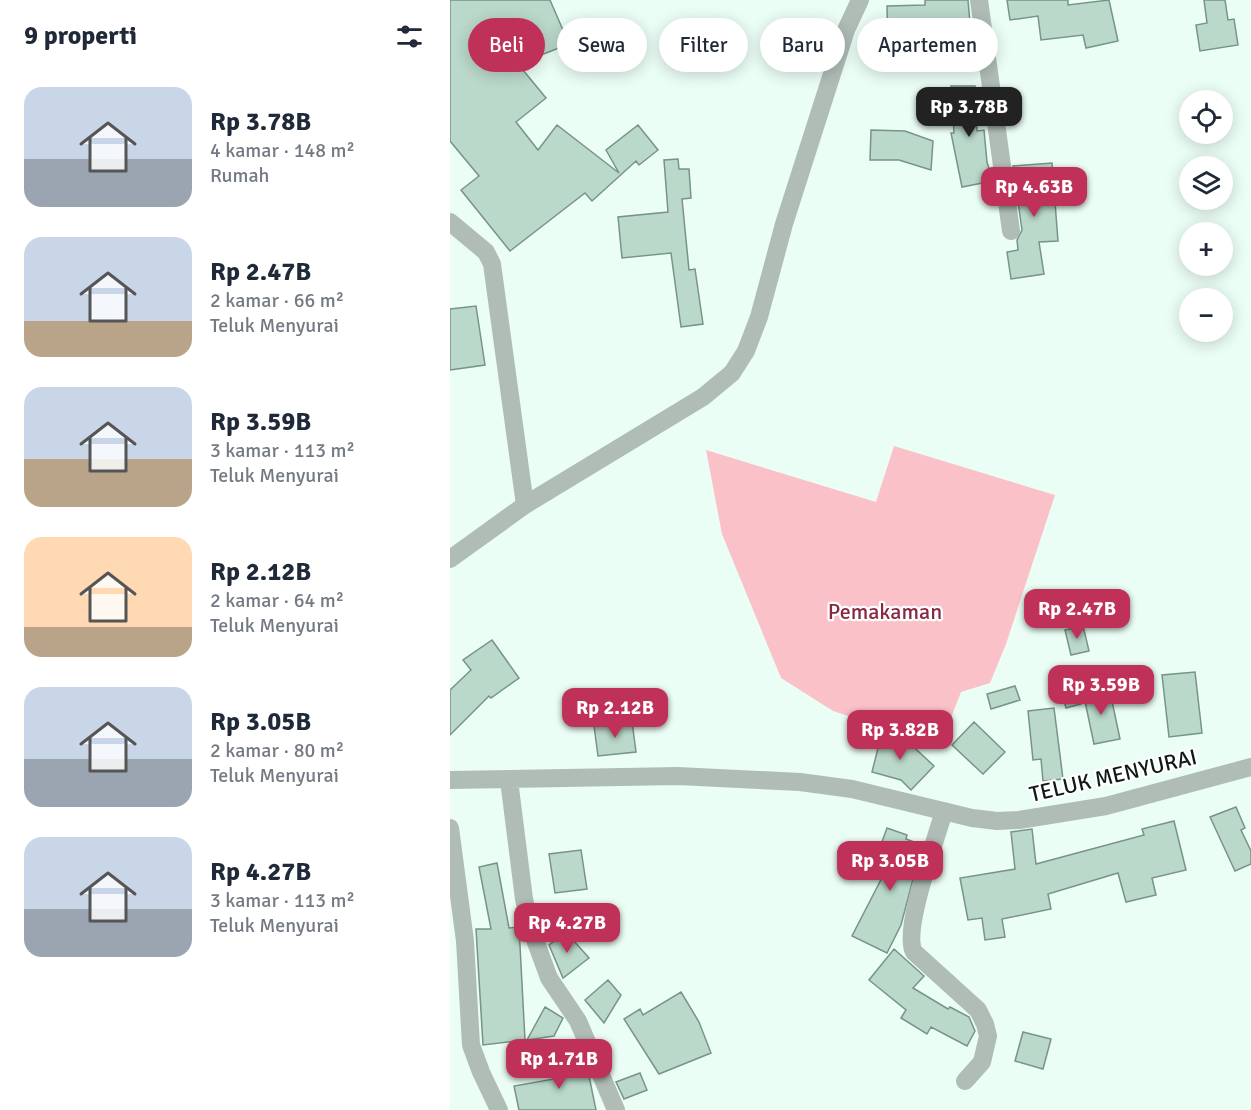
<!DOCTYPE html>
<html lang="id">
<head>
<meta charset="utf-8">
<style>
	:root { --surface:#fff; --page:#f2f2f3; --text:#1f2937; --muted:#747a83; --accent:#c03159 }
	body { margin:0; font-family:Signika,sans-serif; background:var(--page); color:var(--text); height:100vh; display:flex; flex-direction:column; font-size:22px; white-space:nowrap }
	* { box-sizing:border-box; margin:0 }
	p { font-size:20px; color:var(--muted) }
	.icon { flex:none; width:33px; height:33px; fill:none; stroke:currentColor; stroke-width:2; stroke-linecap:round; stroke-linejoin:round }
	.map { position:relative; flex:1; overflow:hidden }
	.details { display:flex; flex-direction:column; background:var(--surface); width:450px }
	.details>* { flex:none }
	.banner { position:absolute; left:18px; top:18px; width:570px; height:54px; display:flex; gap:12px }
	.controls { position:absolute; left:729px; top:90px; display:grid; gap:12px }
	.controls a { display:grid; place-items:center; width:54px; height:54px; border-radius:50%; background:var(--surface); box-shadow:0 3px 15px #0003; font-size:30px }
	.price { position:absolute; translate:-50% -51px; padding:0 14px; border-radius:12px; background:var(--accent); color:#fff; font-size:20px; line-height:39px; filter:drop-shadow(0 2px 3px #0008) }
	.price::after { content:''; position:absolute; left:50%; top:36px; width:18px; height:14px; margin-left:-9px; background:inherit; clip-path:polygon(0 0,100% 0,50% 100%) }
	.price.on { background:#222; color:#fff }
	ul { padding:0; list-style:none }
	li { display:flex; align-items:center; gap:18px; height:150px; padding:0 24px }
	li span { display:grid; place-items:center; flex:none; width:168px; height:120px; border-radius:18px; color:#555 }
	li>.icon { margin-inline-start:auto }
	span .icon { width:72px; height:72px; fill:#fffc; stroke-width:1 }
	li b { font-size:26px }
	h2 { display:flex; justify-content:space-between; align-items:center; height:72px; padding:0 24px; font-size:26px }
	.tag { padding:0 21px; border-radius:27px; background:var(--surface); box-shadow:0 3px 15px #0003; font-size:21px; line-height:54px }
	.tag.on { background:var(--accent); color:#fff }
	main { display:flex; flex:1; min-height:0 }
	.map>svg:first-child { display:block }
	.green { fill:#fac1c9 }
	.building { fill:#bad9ca; stroke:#779487; stroke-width:1.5 }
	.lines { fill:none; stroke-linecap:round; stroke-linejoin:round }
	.street { stroke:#b0bdb7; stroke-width:18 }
	.labels { text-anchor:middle; stroke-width:4.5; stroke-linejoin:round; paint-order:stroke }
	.park-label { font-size:22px; fill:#872940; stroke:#fff }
	.street-label { font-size:22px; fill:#0f1a15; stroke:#fff }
</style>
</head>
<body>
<main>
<section class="details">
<h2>9 properti<svg class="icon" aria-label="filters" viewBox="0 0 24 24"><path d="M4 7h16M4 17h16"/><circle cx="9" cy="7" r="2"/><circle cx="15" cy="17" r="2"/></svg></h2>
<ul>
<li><span style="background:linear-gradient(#c9d6e8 60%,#9aa5b1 0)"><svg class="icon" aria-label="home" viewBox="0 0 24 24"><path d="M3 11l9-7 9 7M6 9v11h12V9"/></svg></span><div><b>Rp 3.78B</b><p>4 kamar · 148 m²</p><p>Rumah</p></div></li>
<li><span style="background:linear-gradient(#c9d6e8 70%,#b9a48a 0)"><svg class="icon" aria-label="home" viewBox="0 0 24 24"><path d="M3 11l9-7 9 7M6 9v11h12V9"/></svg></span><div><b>Rp 2.47B</b><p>2 kamar · 66 m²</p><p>Teluk Menyurai</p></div></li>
<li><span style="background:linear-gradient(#c9d6e8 60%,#b9a48a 0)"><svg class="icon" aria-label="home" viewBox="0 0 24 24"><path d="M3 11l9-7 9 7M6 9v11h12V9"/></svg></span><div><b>Rp 3.59B</b><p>3 kamar · 113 m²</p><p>Teluk Menyurai</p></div></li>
<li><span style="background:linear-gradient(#ffd9b3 75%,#b9a48a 0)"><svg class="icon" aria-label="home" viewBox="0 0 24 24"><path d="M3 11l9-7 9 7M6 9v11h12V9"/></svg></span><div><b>Rp 2.12B</b><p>2 kamar · 64 m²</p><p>Teluk Menyurai</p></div></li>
<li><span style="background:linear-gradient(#c9d6e8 60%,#9aa5b1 0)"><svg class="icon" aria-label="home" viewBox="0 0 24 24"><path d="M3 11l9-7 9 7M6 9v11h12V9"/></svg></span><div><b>Rp 3.05B</b><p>2 kamar · 80 m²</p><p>Teluk Menyurai</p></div></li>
<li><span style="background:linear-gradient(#c9d6e8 60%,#9aa5b1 0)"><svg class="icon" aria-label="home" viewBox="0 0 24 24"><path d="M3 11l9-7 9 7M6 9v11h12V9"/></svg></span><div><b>Rp 4.27B</b><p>3 kamar · 113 m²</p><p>Teluk Menyurai</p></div></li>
</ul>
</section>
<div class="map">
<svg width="801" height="1110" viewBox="0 0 801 1110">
	<rect width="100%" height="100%" fill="#ebfef5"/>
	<!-- green -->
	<path class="green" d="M444,446L605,495L556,644L540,683L511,692L502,715L475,735L432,727L383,711L331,678L272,534L256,450L426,502Z"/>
	<!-- building -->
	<path class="building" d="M0,0H100L119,44L68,64L96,98L66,122L88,150L107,125L169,173L156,150L188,125L208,150L189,165L186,161L142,201L135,193L60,251L11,190L29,176L0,141Z
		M475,0H518L522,46H472V50L438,51L437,6L475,5Z
		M557,0H618V5L659,0L668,41L636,48L633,35L591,40L588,16L560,20Z
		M754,0H775L778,20L784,19L788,45L750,51L746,25L757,23Z
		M501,86H525L527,131L534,130L537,162L543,181L512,187L501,133H504Z
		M421,130L455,131L483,141L481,170L449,160H420Z
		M228,159L229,169H239L241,198L232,199L239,270L245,269L253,324L231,327L221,253L172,258L168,217L218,212L214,160Z
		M602,163L608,241L589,242L594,274L561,279L557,252L568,250L567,240L572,230L563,166Z
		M26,306L35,365L0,370V309Z
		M633,626L639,651L621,655L615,630Z
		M42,640L69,678L41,698L39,696L0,735V690L21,670L13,660Z
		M623,669L631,704L616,708L607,672Z
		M745,672L752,733L719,737L712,675Z
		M565,686L570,700L541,709L537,694Z
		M659,687L670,739L644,744L633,692Z
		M604,708L613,779L593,781L591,759L583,760L578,711Z
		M182,721L186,752L148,756L144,726Z
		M524,722L555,752L533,774L502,745Z
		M432,732L454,738L484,766L461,790L451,780L422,772Z
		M786,807L795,828L791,830L801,851V864L785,871L760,817Z
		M724,821L736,870L702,878L706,895L676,902L668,873L598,894L601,909L552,919L555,937L535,940L532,918L518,920L510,878L565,869L561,832L582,829L586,864L694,835L692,829Z
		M437,828L457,835L456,839L472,845L451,925L437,953L402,936L438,866L425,861Z
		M131,850L137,889L105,893L99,854Z
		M47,863L59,928L69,927L75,1040L33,1045L26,929H41L29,867Z
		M116,932L139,958L113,978L99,945Z
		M444,949L474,976L463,988L498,1009L500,1007L519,1017L525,1031L517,1046L481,1027L477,1034L451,1018L456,1010L419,980Z
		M158,980L171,995L154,1023L135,1000Z
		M231,992L249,1022L261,1053L209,1074L174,1019L190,1009L193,1015Z
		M95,1007L113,1018L104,1036L77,1040Z
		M573,1032L601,1039L593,1069L565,1061Z
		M132,1059L139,1076L146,1110H69L64,1086L104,1079L101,1065Z
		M190,1073L197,1090L174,1099L166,1082Z"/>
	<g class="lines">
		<!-- street -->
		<path class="street" d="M529,0L561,231
			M0,222L36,252L42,264L75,505
			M0,559L75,505L253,397L282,373L296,351L309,317L334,224L396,30L410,0
			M0,780L228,776L350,782L402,789L522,818L547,821L569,820L656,806L801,767
			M59,780L74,899L80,926L99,978L128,1021L166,1110
			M494,811C486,840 452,930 464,952L528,1010L535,1024L538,1036L532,1062L515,1081
			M0,828L15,941L21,1045L31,1072L49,1110"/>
	</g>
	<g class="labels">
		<!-- park labels -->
		<g class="park-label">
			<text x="435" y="619">Pemakaman</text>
		</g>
		<!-- street labels -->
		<g class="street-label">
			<text transform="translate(663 775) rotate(-13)" y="8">TELUK MENYURAI</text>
		</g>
	</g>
</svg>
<div class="controls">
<a><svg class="icon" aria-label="locate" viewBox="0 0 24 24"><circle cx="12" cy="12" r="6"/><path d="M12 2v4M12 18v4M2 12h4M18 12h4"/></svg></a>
<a><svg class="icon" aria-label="layers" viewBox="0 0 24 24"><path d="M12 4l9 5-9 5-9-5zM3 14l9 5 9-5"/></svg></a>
<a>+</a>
<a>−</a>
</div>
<b class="price on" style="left:519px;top:138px">Rp 3.78B</b>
<b class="price" style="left:584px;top:218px">Rp 4.63B</b>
<b class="price" style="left:627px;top:640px">Rp 2.47B</b>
<b class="price" style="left:651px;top:716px">Rp 3.59B</b>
<b class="price" style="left:165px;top:739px">Rp 2.12B</b>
<b class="price" style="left:450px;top:761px">Rp 3.82B</b>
<b class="price" style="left:440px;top:892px">Rp 3.05B</b>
<b class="price" style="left:117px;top:954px">Rp 4.27B</b>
<b class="price" style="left:109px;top:1090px">Rp 1.71B</b>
<div class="banner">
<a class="tag on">Beli</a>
<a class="tag">Sewa</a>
<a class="tag">Filter</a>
<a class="tag">Baru</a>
<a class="tag">Apartemen</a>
</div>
</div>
</main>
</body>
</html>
